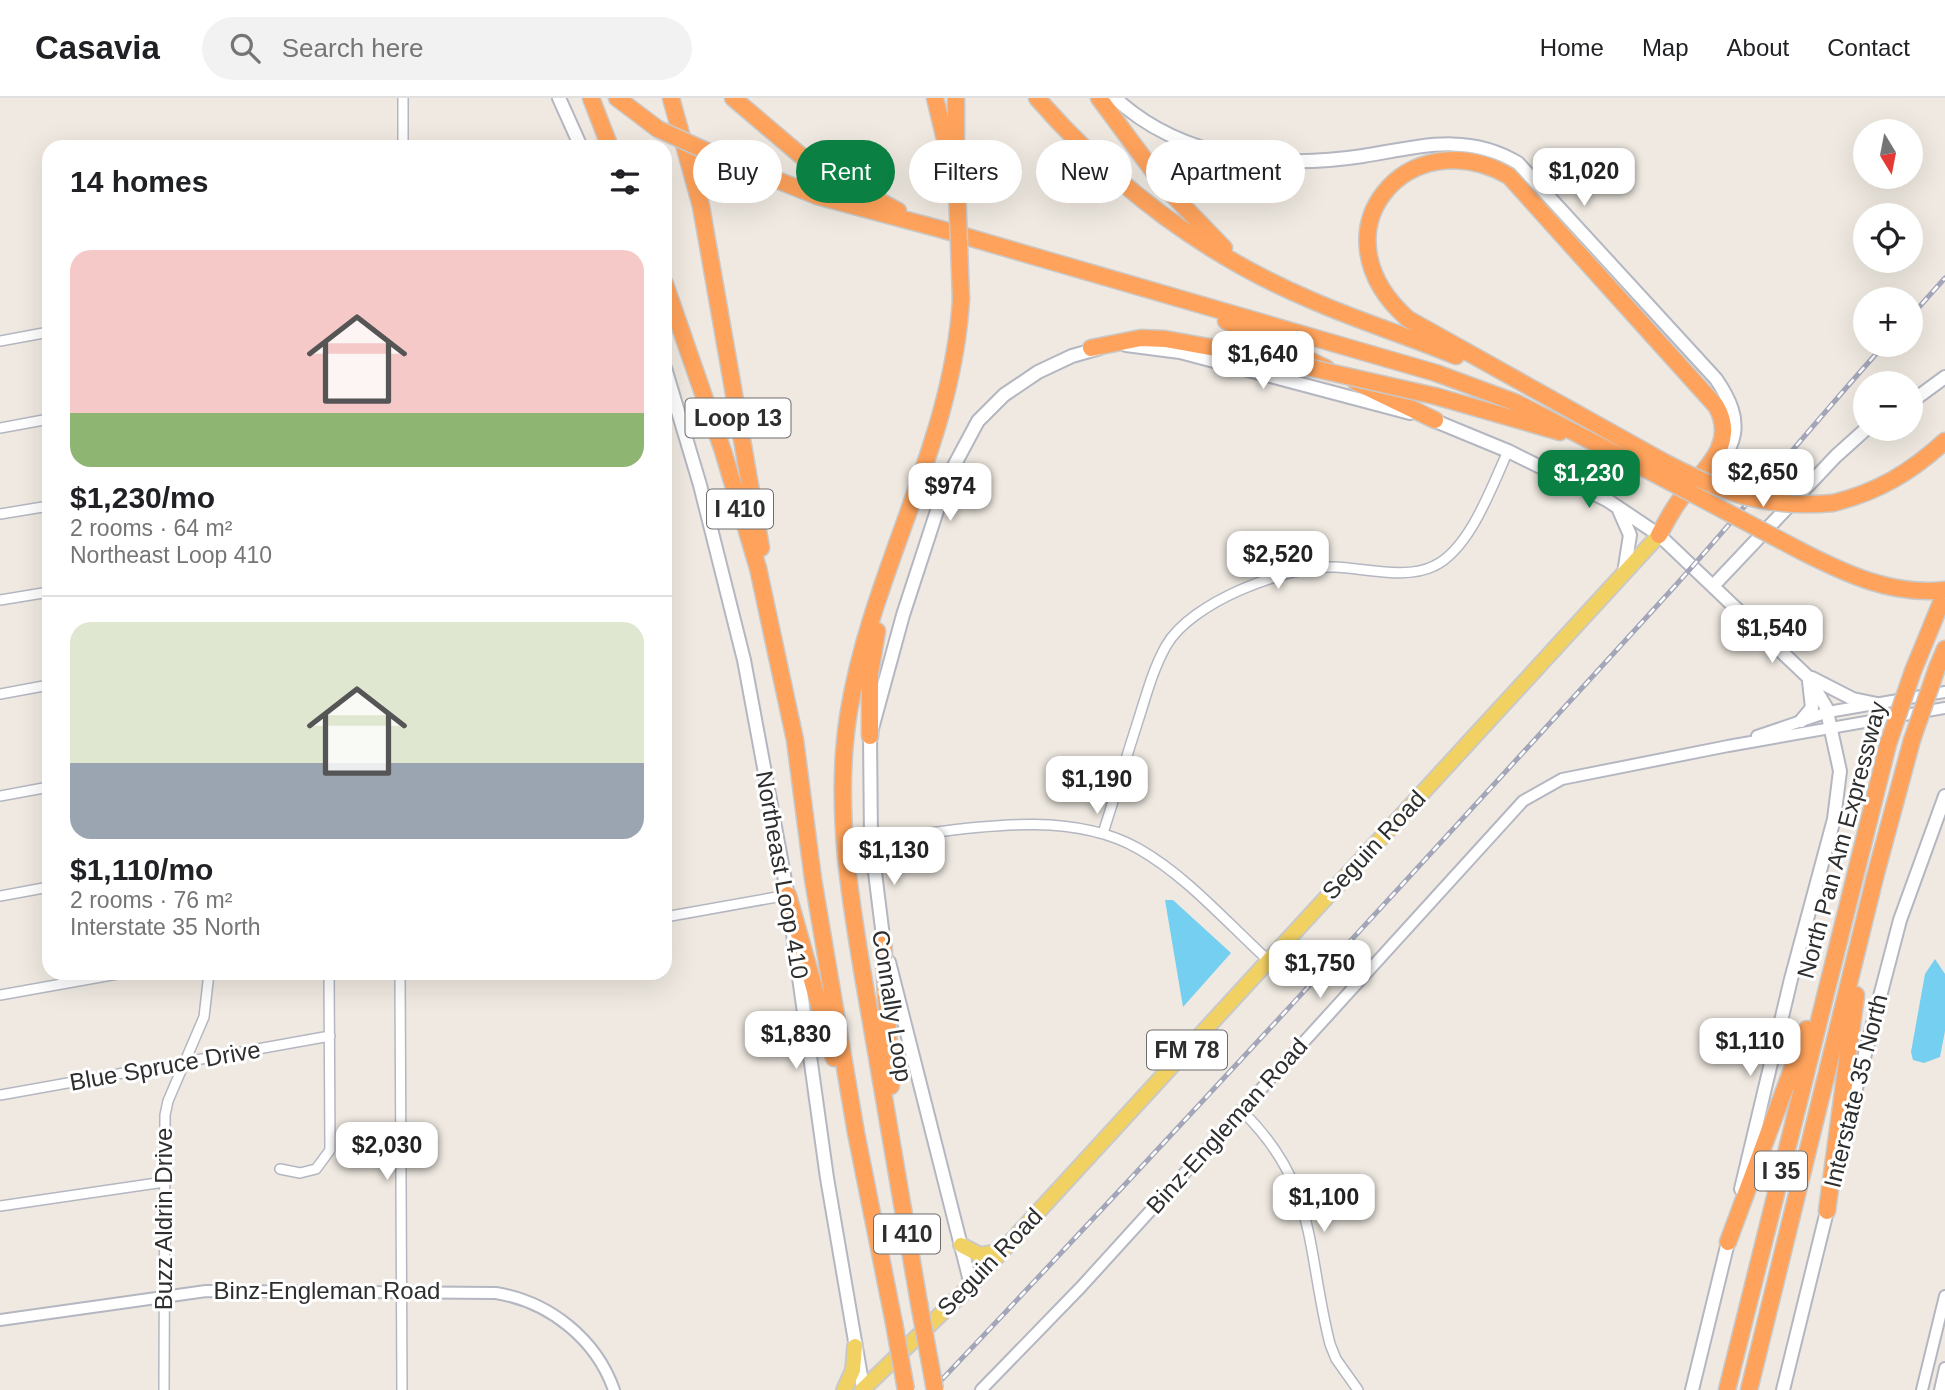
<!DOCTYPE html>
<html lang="en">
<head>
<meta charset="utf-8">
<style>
	:root { --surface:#fff; --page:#f2f2f2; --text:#202124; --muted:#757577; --line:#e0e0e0; --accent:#0b8043 }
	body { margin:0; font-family:Helvetica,sans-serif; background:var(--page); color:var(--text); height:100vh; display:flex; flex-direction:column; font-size:26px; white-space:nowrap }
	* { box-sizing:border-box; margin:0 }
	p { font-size:23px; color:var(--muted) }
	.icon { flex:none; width:38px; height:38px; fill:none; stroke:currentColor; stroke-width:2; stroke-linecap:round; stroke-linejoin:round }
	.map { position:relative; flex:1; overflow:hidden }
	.drawer { position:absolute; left:42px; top:42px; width:630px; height:840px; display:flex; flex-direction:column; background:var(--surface); border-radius:21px; box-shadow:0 7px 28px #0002 }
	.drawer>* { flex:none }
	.banner { position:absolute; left:693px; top:42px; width:665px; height:63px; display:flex; gap:14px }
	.needle { width:46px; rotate:170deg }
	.fabs { position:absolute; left:1853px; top:21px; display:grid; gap:14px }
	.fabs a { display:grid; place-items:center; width:70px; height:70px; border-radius:50%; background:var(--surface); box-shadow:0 7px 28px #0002; font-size:35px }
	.price { position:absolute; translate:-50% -60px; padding:0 16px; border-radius:14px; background:#fff; color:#222; font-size:23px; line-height:46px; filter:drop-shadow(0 2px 4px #0008) }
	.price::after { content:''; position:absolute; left:50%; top:42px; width:21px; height:16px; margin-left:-10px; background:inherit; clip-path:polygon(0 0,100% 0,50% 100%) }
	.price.on { background:var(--accent); color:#fff }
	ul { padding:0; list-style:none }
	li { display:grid; align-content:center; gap:14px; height:371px; padding:0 28px }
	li+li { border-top:2px solid var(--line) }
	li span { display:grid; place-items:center; height:217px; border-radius:21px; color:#555 }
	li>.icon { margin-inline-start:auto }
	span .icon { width:126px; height:126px; fill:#fffc; stroke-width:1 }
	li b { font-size:30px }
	h2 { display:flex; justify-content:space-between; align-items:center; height:84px; padding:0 28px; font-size:30px }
	.pill { padding:0 24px; border-radius:32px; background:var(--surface); box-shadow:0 7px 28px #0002; font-size:24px; line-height:63px }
	.pill.on { background:var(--accent); color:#fff }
	header { display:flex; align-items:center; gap:42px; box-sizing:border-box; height:98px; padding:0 35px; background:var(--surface); border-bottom:2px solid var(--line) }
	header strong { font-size:33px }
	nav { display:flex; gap:38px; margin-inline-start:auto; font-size:24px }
	.search { width:490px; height:63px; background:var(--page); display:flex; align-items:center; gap:18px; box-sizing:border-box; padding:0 24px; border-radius:38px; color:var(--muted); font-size:26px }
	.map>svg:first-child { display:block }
	.water { fill:#75cff0 }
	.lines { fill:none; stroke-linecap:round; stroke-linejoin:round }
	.minor-casing { stroke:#b4b7c1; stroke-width:12 }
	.tertiary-casing { stroke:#b4b7c1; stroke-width:14 }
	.secondary-casing { stroke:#b4b7c1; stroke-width:16 }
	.primary-casing { stroke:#c9c9c9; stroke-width:18 }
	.motorway-casing { stroke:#c9c9c9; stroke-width:19 }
	.minor { stroke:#fff; stroke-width:9 }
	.tertiary { stroke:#fff; stroke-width:10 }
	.secondary { stroke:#fff; stroke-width:12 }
	.primary { stroke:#f2d163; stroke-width:14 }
	.motorway { stroke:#ffa35c; stroke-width:16 }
	.rail-casing { stroke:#a3a6b8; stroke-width:5 }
	.rail { stroke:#fff; stroke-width:2.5; stroke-dasharray:8; stroke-linecap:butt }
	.motorway-bridge-casing { stroke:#c9c9c9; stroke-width:19; stroke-linecap:butt }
	.motorway-bridge { stroke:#ffa35c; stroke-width:16 }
	.labels { text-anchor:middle; stroke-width:6; stroke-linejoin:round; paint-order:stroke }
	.shield { fill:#fff; stroke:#6d6d6d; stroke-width:2 }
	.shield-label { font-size:23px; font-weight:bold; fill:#2e2e2e }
	.street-label { font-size:24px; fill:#2e2e2e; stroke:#fff }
</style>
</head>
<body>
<header>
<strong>Casavia</strong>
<div class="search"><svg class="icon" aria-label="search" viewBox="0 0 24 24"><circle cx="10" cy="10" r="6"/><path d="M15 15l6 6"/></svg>Search here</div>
<nav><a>Home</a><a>Map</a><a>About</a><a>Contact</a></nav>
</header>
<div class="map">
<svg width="1945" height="1292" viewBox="0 0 1945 1292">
	<rect width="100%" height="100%" fill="#efe9e1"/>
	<!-- water -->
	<path class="water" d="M1165,802H1173L1231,855L1183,909Z
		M1935,861L1945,876V933L1940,959L1924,965L1913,962L1911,954L1925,876Z"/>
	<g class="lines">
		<defs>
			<path id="minor" d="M403,49V0
				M0,243L49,234
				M0,330L49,321
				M0,416L49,408
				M0,502L49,494
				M0,596L49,587
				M0,698L49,689
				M1103,735C1115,698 1126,660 1138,623C1146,598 1153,571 1166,548C1191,504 1285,468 1334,469C1365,470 1406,482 1434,468C1470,451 1492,388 1508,353
				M871,742C955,734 1063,707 1139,751C1188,779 1228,826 1269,863
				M0,798L49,789
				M665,819L788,797
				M400,875L402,1292
				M0,897L123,875
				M0,997L330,938
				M1242,1013C1318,1087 1306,1151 1330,1246L1336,1261L1358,1292
				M280,1071L300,1075L316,1071L330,1052L329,875
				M0,1108L164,1084
				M164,1292L165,1017L168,1003L204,919L209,875"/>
			<path id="tertiary" d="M1757,638L1828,614L1945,594
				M0,1222L206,1193L496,1195C550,1204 596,1241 614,1292
				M981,1292L1081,1189L1523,703L1562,681L1728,648L1945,610
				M1922,1292L1945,1198
				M1940,1292L1945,1270"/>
			<path id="secondary" d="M559,0L581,49
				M1115,0C1182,62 1277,71 1363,58C1418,49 1467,34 1518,65L1716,281C1747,326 1737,348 1703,387
				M1126,247L1180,254L1410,315
				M665,270L700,387L744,562L789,804
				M1911,304L1945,279
				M1428,320L1508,353L1607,402L1659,437L1808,579L1826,609L1840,673L1834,721L1791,881L1741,1091
				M1619,412L1630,437L1624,475
				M1714,487L1836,358L1866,331
				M1812,580L1853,601L1877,606
				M1801,623L1812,610L1809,583
				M793,836L827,1080L863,1290
				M884,847L871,742L870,638L903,517L948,379L978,323L1004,297L1038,274L1072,258L1100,250
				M889,864L971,1187
				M1843,1040L1900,822L1945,698
				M1692,1292L1730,1136
				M1783,1292L1829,1105"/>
			<path id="primary" d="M961,1147L980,1157L1002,1153
				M844,1292L853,1272L855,1248
				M862,1292L971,1187L1659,437"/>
			<path id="motorway" d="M591,0L610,49
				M617,0L658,31
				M671,0L701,108L761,450
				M733,0L812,67L898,113
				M935,0L957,91
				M956,0V61
				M1037,0C1113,87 1204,157 1311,202C1358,223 1408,238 1456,258
				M1099,0L1165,89L1224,150
				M722,60L817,98L940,131L1436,275L1517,305L1655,376
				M665,186L723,353L758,470L795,642L813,781L856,1035L894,1225
				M1226,223L1326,270
				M1091,250L1141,240L1165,241L1254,257
				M1356,284L1435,322
				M1435,298L1560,334
				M1833,405C1878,394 1911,374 1945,343
				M1659,437C1665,426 1671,414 1679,403C1701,374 1739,347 1716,308L1509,78C1408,20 1310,134 1408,221L1664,364
				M1801,453C1846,476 1893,498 1945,492
				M1937,570L1945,551
				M1913,573L1945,495
				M870,638V575L877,533
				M788,797L834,960
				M883,840L891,988
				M1827,1113L1856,897
				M1728,1144L1807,931
				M919,1205C902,1109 886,1013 870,918C853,819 832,713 849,613C872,472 953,345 961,201
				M1727,1292L1888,646
				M1749,1292L1875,779L1912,642"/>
		</defs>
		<!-- minor casing -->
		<use href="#minor" class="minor-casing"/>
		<!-- tertiary casing -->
		<use href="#tertiary" class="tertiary-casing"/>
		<!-- secondary casing -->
		<use href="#secondary" class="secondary-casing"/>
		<!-- primary casing -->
		<use href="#primary" class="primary-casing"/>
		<!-- motorway casing -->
		<use href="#motorway" class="motorway-casing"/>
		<!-- minor -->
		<use href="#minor" class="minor"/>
		<!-- tertiary -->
		<use href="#tertiary" class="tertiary"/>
		<!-- secondary -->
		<use href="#secondary" class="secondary"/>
		<!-- primary -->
		<use href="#primary" class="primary"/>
		<!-- motorway -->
		<use href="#motorway" class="motorway"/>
		<defs>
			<path id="rail" d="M1911,218L1945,180
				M932,1292C1183,1027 1429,758 1675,488C1746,409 1813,326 1884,247"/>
		</defs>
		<!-- rail casing -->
		<use href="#rail" class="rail-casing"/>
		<!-- rail -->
		<use href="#rail" class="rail"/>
		<defs>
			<path id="motorway-bridge" d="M658,31L722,60
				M957,91L961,201
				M1254,257L1435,298
				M1664,364C1724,395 1764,411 1833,405
				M1655,376L1801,453
				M1912,642L1937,570
				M1888,646L1913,573
				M919,1205L935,1292
				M894,1225L906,1292"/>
		</defs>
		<!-- motorway-bridge casing -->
		<use href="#motorway-bridge" class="motorway-bridge-casing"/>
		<!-- motorway-bridge -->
		<use href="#motorway-bridge" class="motorway-bridge"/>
	</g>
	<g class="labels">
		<!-- shield labels -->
		<g class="shield">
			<rect x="685.5" y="300.5" width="105" height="39" rx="5"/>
			<rect x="707" y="391.5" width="66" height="39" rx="5"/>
			<rect x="1147" y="932.5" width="80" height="39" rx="5"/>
			<rect x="1755" y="1053.5" width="52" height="39" rx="5"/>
			<rect x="874" y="1116.5" width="66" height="39" rx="5"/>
		</g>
		<g class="shield-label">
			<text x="738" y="328">Loop 13</text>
			<text x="740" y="419">I 410</text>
			<text x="1187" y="960">FM 78</text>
			<text x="1781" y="1081">I 35</text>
			<text x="907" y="1144">I 410</text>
		</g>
		<!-- street labels -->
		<g class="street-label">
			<text transform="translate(1842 742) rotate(-75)" y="8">North Pan Am Expressway</text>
			<text transform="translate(1374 747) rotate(-47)" y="8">Seguin Road</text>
			<text transform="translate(782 777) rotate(80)" y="8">Northeast Loop 410</text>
			<text transform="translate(892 908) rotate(81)" y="8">Connally Loop</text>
			<text transform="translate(165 968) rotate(-10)" y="8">Blue Spruce Drive</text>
			<text transform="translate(1856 993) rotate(-76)" y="8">Interstate 35 North</text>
			<text transform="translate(1227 1028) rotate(-48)" y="8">Binz-Engleman Road</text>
			<text transform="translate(164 1121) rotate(-90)" y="8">Buzz Aldrin Drive</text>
			<text transform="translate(990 1164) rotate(-46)" y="8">Seguin Road</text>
			<text x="327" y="1201">Binz-Engleman Road</text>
		</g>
	</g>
</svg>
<div class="fabs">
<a><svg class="needle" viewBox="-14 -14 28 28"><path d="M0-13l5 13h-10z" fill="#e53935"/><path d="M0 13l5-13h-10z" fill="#757577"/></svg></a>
<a><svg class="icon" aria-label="locate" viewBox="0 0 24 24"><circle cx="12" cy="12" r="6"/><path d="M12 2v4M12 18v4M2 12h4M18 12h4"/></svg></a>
<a>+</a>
<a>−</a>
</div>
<b class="price" style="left:1584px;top:110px">$1,020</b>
<b class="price" style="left:1263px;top:293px">$1,640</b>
<b class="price" style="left:1763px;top:411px">$2,650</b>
<b class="price on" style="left:1589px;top:412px">$1,230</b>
<b class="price" style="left:950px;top:425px">$974</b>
<b class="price" style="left:1278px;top:493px">$2,520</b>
<b class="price" style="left:1772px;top:567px">$1,540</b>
<b class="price" style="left:1097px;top:718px">$1,190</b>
<b class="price" style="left:894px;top:789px">$1,130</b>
<b class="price" style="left:1320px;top:902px">$1,750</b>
<b class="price" style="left:796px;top:973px">$1,830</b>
<b class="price" style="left:1750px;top:980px">$1,110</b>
<b class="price" style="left:387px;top:1084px">$2,030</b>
<b class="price" style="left:1324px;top:1136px">$1,100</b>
<div class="banner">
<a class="pill">Buy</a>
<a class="pill on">Rent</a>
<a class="pill">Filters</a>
<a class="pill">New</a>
<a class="pill">Apartment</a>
</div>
<section class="drawer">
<h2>14 homes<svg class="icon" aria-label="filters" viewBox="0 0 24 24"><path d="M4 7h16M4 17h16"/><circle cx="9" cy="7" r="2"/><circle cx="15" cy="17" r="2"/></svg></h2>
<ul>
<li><span style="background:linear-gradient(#f6c9c9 75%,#8fb573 0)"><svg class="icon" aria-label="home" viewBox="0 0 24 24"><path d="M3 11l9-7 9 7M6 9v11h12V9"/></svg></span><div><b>$1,230/mo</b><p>2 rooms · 64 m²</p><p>Northeast Loop 410</p></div></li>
<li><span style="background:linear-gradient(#dfe7d0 65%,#9aa5b1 0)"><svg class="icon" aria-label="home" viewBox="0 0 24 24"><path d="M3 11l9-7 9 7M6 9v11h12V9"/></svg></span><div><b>$1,110/mo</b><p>2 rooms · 76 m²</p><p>Interstate 35 North</p></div></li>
</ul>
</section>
</div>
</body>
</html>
